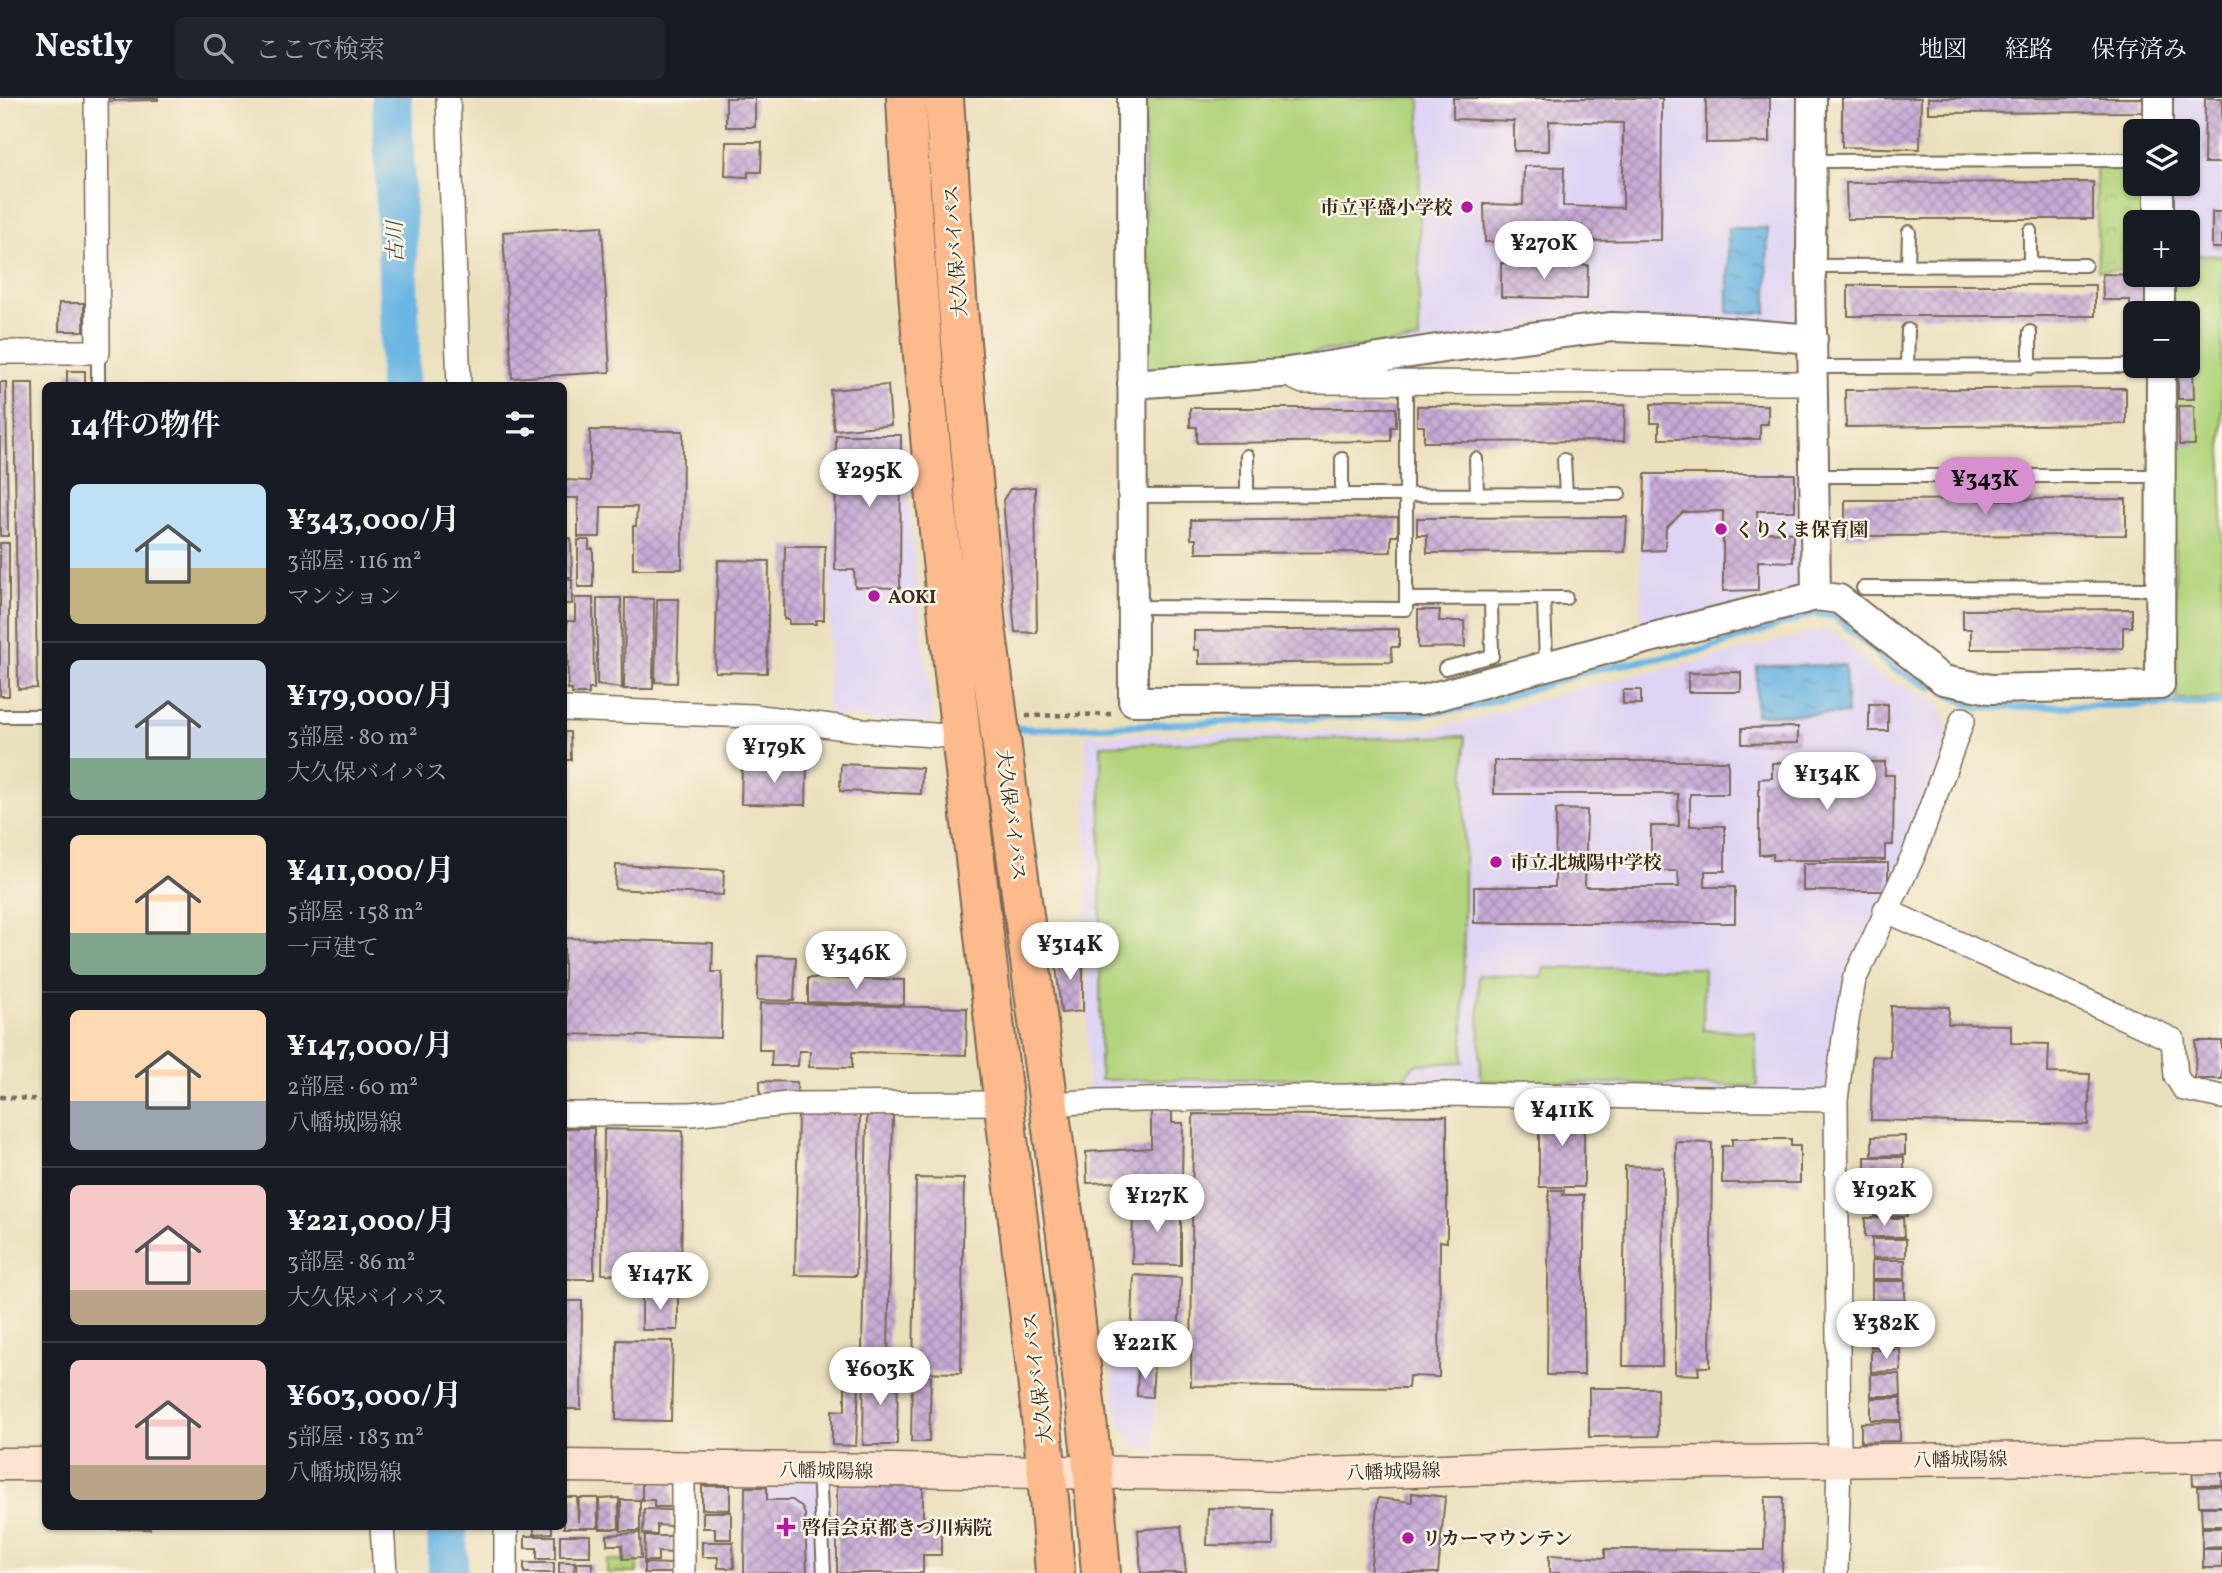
<!DOCTYPE html>
<html lang="ja">
<head>
<meta charset="utf-8">
<style>
	:root { --surface:#171b24; --page:#20242c; --text:#f1f3f6; --muted:#9ea1a6; --line:#363941; --accent:#d690ce }
	body { margin:0; font-family:Vollkorn,"Noto Serif JP",serif; background:var(--page); color:var(--text); height:100vh; display:flex; flex-direction:column; font-size:26px; white-space:nowrap }
	* { box-sizing:border-box; margin:0 }
	p { font-size:23px; color:var(--muted) }
	.icon { flex:none; width:38px; height:38px; fill:none; stroke:currentColor; stroke-width:2; stroke-linecap:round; stroke-linejoin:round }
	.map { position:relative; flex:1; overflow:hidden }
	.sheet { position:absolute; left:42px; top:284px; width:525px; height:1148px; display:flex; flex-direction:column; background:var(--surface); border-radius:10px; box-shadow:0 2px 5px #0004 }
	.sheet>* { flex:none }
	.controls { position:absolute; left:2123px; top:21px; display:grid; gap:14px }
	.controls a { display:grid; place-items:center; width:77px; height:77px; border-radius:10px; background:var(--surface); box-shadow:0 2px 5px #0004; font-size:35px }
	.price { position:absolute; translate:-50% -60px; padding:0 16px; border-radius:24px; background:#fff; color:#222; font-size:23px; line-height:46px; filter:drop-shadow(0 2px 4px #0008) }
	.price::after { content:''; position:absolute; left:50%; top:42px; width:21px; height:16px; margin-left:-10px; background:inherit; clip-path:polygon(0 0,100% 0,50% 100%) }
	.price.selected { background:var(--accent); color:#111 }
	ul { padding:0; list-style:none }
	li { display:flex; align-items:center; gap:21px; height:175px; padding:0 28px }
	li+li { border-top:2px solid var(--line) }
	li span { display:grid; place-items:center; flex:none; width:196px; height:140px; border-radius:10px; color:#555 }
	li>.icon { margin-inline-start:auto }
	span .icon { width:84px; height:84px; fill:#fffc; stroke-width:1 }
	li b { font-size:30px }
	h2 { display:flex; justify-content:space-between; align-items:center; height:84px; padding:0 28px; font-size:30px }
	header { display:flex; align-items:center; gap:42px; box-sizing:border-box; height:98px; padding:0 35px; background:var(--surface); border-bottom:2px solid var(--line) }
	header strong { font-size:33px }
	nav { display:flex; gap:38px; margin-inline-start:auto; font-size:24px }
	.search { width:490px; height:63px; background:var(--page); display:flex; align-items:center; gap:18px; box-sizing:border-box; padding:0 24px; border-radius:10px; color:var(--muted); font-size:26px }
	.map>svg:first-child { display:block }
	.built { fill:#e0d4f4 }
	.park { fill:url(#park-crowns); stroke:#767f4e; stroke-width:2 }
	.pitch { fill:#b2d47d; stroke:#767f4e; stroke-width:2 }
	.water { fill:url(#water-ripples); stroke:#527080; stroke-width:2 }
	.lines { fill:none; stroke-linecap:round; stroke-linejoin:round }
	.stream { stroke:#6ab5e3; stroke-width:7 }
	.river { stroke:#6ab5e3; stroke-width:40 }
	.building { fill:url(#building-cross-hatch) }
	.service-casing { stroke:#796a56; stroke-width:16 }
	.minor-casing { stroke:#796a56; stroke-width:26 }
	.tertiary-casing { stroke:#796a56; stroke-width:32 }
	.secondary-casing { stroke:#796a56; stroke-width:35 }
	.trunk-casing { stroke:#796a56; stroke-width:42 }
	.path { stroke:#796a56; stroke-width:4.5; stroke-dasharray:5 5; stroke-linecap:butt }
	.service { stroke:#fff; stroke-width:12 }
	.minor { stroke:#fff; stroke-width:23 }
	.tertiary { stroke:#fff; stroke-width:28 }
	.secondary { stroke:#fee3d1; stroke-width:32 }
	.trunk { stroke:#fcba8d; stroke-width:38 }
	.poi-dot { fill:#b5179e; stroke:#fcf5e5; stroke-width:2.5 }
	.labels { text-anchor:middle; stroke-width:5; stroke-linejoin:round; paint-order:stroke }
	.poi-label { font-size:19px; font-weight:bold; fill:#3b2a1e; stroke:#fcf5e5; text-anchor:start }
	.street-label { font-size:19px; fill:#3b2a1e; stroke:#fcf5e5 }
	.water-label { font-size:21px; font-style:italic; fill:#495459; stroke:#fcf5e5 }
</style>
</head>
<body>
<header>
<strong>Nestly</strong>
<div class="search"><svg class="icon" aria-label="search" viewBox="0 0 24 24"><circle cx="10" cy="10" r="6"/><path d="M15 15l6 6"/></svg>ここで検索</div>
<nav><a>地図</a><a>経路</a><a>保存済み</a></nav>
</header>
<div class="map">
<svg width="2222" height="1475" viewBox="0 0 2222 1475">
	<defs>
		<pattern id="park-crowns" width="20" height="18" patternUnits="userSpaceOnUse" patternTransform="scale(1.75)"><rect width="20" height="18" fill="#b2d47d"/><path d="M2 6a3 3 0 1 1 6 0M12 15a3 3 0 1 1 6 0" fill="none" stroke="#9ab66c"/></pattern>
		<pattern id="water-ripples" width="26" height="14" patternUnits="userSpaceOnUse" patternTransform="scale(1.75)"><rect width="26" height="14" fill="#6ab5e3"/><path d="M2 4q2-2 4 0t4 0M15 11q2-2 4 0t4 0" fill="none" stroke="#5893b7"/></pattern>
		<pattern id="building-cross-hatch" width="8" height="8" patternUnits="userSpaceOnUse" patternTransform="scale(1.75)"><rect width="8" height="8" fill="#c8abd7"/><path d="M0 0l8 8M0 8l8-8" fill="none" stroke="#a48bae"/></pattern>
	</defs>
	<rect width="100%" height="100%" fill="#fcf5e5"/>
	<filter id="ink" filterUnits="userSpaceOnUse"><feTurbulence type="fractalNoise" baseFrequency=".0143" numOctaves="2"/><feDisplacementMap in="SourceGraphic" scale="14" xChannelSelector="R" yChannelSelector="G"/><feConvolveMatrix kernelMatrix="1 2 1 2 8 2 1 2 1" color-interpolation-filters="sRGB"/></filter>
	<filter id="wash" filterUnits="userSpaceOnUse"><feTurbulence type="fractalNoise" baseFrequency=".00686" numOctaves="4" result="noise"/><feDisplacementMap in="SourceGraphic" scale="28" xChannelSelector="R" yChannelSelector="G"/><feGaussianBlur stdDeviation="1.57" result="paint"/><feColorMatrix in="noise" values="0 0 0 0 0 0 0 0 0 0 0 0 0 0 0 0 0 1.4 0 .05"/><feComposite in="paint" operator="in"/></filter>
	<g filter="url(#wash)">
		<rect width="100%" height="100%" fill="#ebe0bd"/>
		<!-- built -->
		<path class="built" d="M1137,0H1796L1798,229L1381,254L1138,278Z
			M2169,0H2222V600L2177,601L2188,215H2172L2171,177H2188V124H2170V86H2188V33H2169Z
			M902,332L917,490L933,624L883,623L827,616L835,334Z
			M1803,372L1800,489L1641,535L1640,373Z
			M1823,532L1834,535L1854,550L1878,577L1938,605L1944,615L1949,637L1827,988L1820,995L1469,989L1088,991L1086,637L1423,632L1464,624L1579,590L1688,566Z
			M1110,1244L1153,1245L1155,1352L1138,1350L1118,1322Z
			M831,1383L832,1475H740L743,1384Z"/>
		<!-- park -->
		<path class="park" d="M2096,69H2135V86H2150V124H2135V172H2098Z
			M607,1462H637V1475H607Z"/>
		<!-- pitch -->
		<path class="pitch" d="M1145,0H1420L1419,242L1144,274Z
			M2188,157L2222,158V600L2177,601L2172,268H2188V215H2172L2171,190L2184,182L2185,177H2188Z
			M1465,638L1463,964L1416,966L1403,980L1100,982L1101,647Z
			M1544,870H1704L1703,932L1755,934L1757,988L1481,983L1478,877L1542,879Z"/>
		<!-- water -->
		<path class="water" d="M1728,130H1768L1767,215H1728Z
			M1845,567L1847,616L1756,617L1757,568Z"/>
		<g class="lines">
			<!-- stream -->
			<path class="stream" d="M1946,595L1978,610L2222,605
				M1010,630L1043,631L1415,616L1472,609L1595,571L1704,552L1814,515L1835,518L1891,569L1932,589"/>
			<!-- river -->
			<path class="river" d="M392,0L400,239L399,287
				M447,1428L448,1475"/>
		</g>
		<g id="blocks">
			<!-- building -->
			<path class="building" d="M108,0H158V2L109,3Z
				M726,0H755V29H726Z
				M1453,0H1662L1661,142L1485,144L1484,106L1523,107L1524,68L1564,69L1563,108L1623,110V25L1549,23V53H1514V23L1453,21Z
				M1706,0H1770V44L1706,45Z
				M1842,0H1921L1920,51L1842,49Z
				M1928,0H2143V14L1928,15Z
				M2205,0H2222V65H2204Z
				M726,44H762L761,74H748V79L725,78Z
				M2093,84V121H1847L1846,85Z
				M2212,114H2222V150H2212Z
				M602,128L610,274L512,280L503,134Z
				M1501,165L1588,167L1587,201L1501,199Z
				M2102,176L2148,177V214H2130V202H2103Z
				M1848,187H2095V218H1848Z
				M59,205H84V233H59Z
				M2193,267L2194,301H2178V268Z
				M67,273H85V287H67Z
				M0,284H6L8,438H0Z
				M14,285H33L37,590L18,591Z
				M888,287L891,327L834,332L830,292Z
				M2126,290V326L1846,329L1845,292Z
				M1651,306L1768,307V326H1760V341H1659V325H1651Z
				M1625,307L1624,343L1424,344V328H1417V308Z
				M2178,308H2194L2195,347H2179Z
				M1190,310H1396V329H1391V343L1197,345V329H1190Z
				M590,332L683,333L682,471H633V428H636L637,409H601L600,439H578V400H564V382L590,383Z
				M836,337H901L900,490L855,489L854,472H835Z
				M1645,376H1795V413H1757L1758,434L1793,435V464L1758,463V492L1723,493V413L1683,414L1666,430L1665,452L1643,453Z
				M1035,389L1037,535L1015,534L1003,402L1010,391Z
				M2126,401V437L1845,438V402Z
				M1398,419V438H1391V454L1196,455V441H1191V422Z
				M1627,419L1625,454L1427,455V437H1417V420Z
				M564,440H571L572,479H564Z
				M578,442H589V451H593V489H578Z
				M0,445H9V598H0Z
				M785,448H825L824,522H816V526H789V521H784Z
				M718,462L769,463L767,575L715,574Z
				M564,481L572,482V506H564Z
				M575,500H593L594,591H589V596H572V592H568L567,523H575Z
				M597,500H621L622,590L597,587Z
				M625,500L654,501L653,591H624Z
				M657,501H679L677,585L655,584Z
				M2132,511V529H2123V550L1971,551V531H1963V512Z
				M1418,512H1440L1439,523H1464L1465,549L1418,550Z
				M1399,531V549H1391L1392,564L1199,566V552H1194V533Z
				M1741,574V594H1688V575Z
				M1623,592H1641V606H1623Z
				M1869,606H1888V633H1869Z
				M1798,629V645L1742,646V630Z
				M564,634H570L571,662H564Z
				M1494,663H1728V696H1690V728H1725V773H1705V789H1735V825H1474V789H1555L1556,711L1587,712L1585,789H1679L1678,773H1651V728H1679L1678,696H1494Z
				M1885,664V677H1894L1893,747H1885V762H1773V756L1759,757V681L1772,680V665Z
				M742,666L807,668L806,707L741,706Z
				M841,666L922,670L921,696L840,693Z
				M1803,765H1888V793H1803Z
				M616,767L724,772L723,797L615,791Z
				M564,840L713,845L712,874H722L721,940L564,936Z
				M1055,857H1083V913L1061,915Z
				M758,858L796,859L794,903L757,902Z
				M808,880L904,882V907L808,904Z
				M760,905L967,910L966,957L852,954V970L809,969L810,953H799L798,968H771L772,952H759Z
				M1891,908L1949,909L1948,926L2011,927V945L2049,946L2048,975L2090,976L2088,1027L1871,1022L1872,958L1890,959Z
				M2196,943H2222V981H2195Z
				M760,983L797,984V998L760,997Z
				M1539,1012H1584V1089H1539Z
				M1151,1013H1172V1025H1183L1182,1082L1087,1085L1086,1054L1151,1050Z
				M798,1015L860,1016L856,1178L795,1177Z
				M867,1016L893,1017L888,1254L862,1253Z
				M1193,1016L1447,1018V1144L1440,1143L1439,1279L1409,1278L1408,1290L1191,1288Z
				M564,1030H594V1181H564Z
				M604,1031L683,1033L681,1177L602,1176Z
				M1905,1038V1057L1872,1058V1039Z
				M1732,1041H1791V1048H1800V1085H1722V1048H1732Z
				M1676,1044L1712,1045L1710,1269H1698L1699,1277L1675,1276Z
				M1865,1059H1904V1078L1886,1079H1907V1098L1873,1099V1079H1865Z
				M1625,1068L1663,1069L1662,1268H1623Z
				M916,1080L964,1081L961,1275L913,1274Z
				M1549,1092H1564L1563,1097H1584V1277H1547Z
				M1907,1099V1118L1874,1119L1873,1100Z
				M1133,1104L1181,1105V1167L1132,1166Z
				M1865,1120H1903L1904,1139H1865Z
				M1872,1141H1906V1159L1872,1160Z
				M1872,1162H1905V1181H1872Z
				M1134,1177L1181,1180L1178,1243L1131,1240Z
				M1872,1183H1905V1202L1872,1203Z
				M642,1197H678V1232H642Z
				M564,1203H582L581,1311H564Z
				M1873,1204H1903V1226H1874Z
				M1900,1227V1249H1871V1228Z
				M617,1242L673,1243L671,1323L616,1322Z
				M1871,1252H1900L1901,1273L1871,1274Z
				M1138,1267H1154L1152,1299L1137,1298Z
				M864,1270L898,1271L897,1347H863Z
				M1871,1276H1900L1901,1298H1871Z
				M912,1278H931L929,1344H911Z
				M845,1289H859L856,1348L832,1347V1312L845,1313Z
				M1589,1290H1657L1658,1338L1589,1339Z
				M1871,1300H1901V1322H1871Z
				M1900,1324V1343L1861,1344V1325Z
				M2192,1368H2222V1387H2193Z
				M642,1385H672L673,1409H654V1402H642Z
				M837,1386H923V1427H941V1457H923V1475H837Z
				M702,1388H730V1412L702,1411Z
				M2222,1388V1408H2199L2198,1389Z
				M745,1389H767V1402H792L801,1408L805,1416L807,1475H744Z
				M1412,1395L1445,1399L1438,1475H1370L1378,1400L1412,1404Z
				M564,1399H577L578,1424L579,1400H598V1430H564Z
				M1765,1399H1783L1782,1475H1549V1457L1605,1460V1451L1764,1452Z
				M619,1400V1431H600L599,1401Z
				M621,1402H640V1433H621Z
				M2201,1409H2222V1428H2202Z
				M1208,1410L1273,1411V1448L1207,1447Z
				M644,1411L671,1412V1428L657,1427V1437L643,1436Z
				M703,1414H731V1441H715V1430H703Z
				M101,1428H150V1431H101Z
				M534,1428H552V1435L534,1436Z
				M1181,1428L1186,1475H1141L1138,1432Z
				M2202,1430H2222V1449L2202,1450Z
				M640,1435L641,1460L623,1461L622,1447H607V1437Z
				M560,1437H590V1458H560Z
				M525,1438H555V1461H537V1450H525Z
				M645,1438H672V1455L658,1454V1463H644Z
				M702,1444H733L734,1470H718V1459H702Z
				M2203,1451H2222V1470H2203Z
				M559,1464H575L574,1475H559Z
				M524,1465H554V1475H524Z
				M577,1465H592V1475H577Z
				M644,1465L672,1466V1475H644Z"/>
		</g>
	</g>
	<g filter="url(#ink)">
		<use href="#blocks" fill-opacity="0" stroke="#796a56" stroke-width="2"/>
		<g class="lines">
			<defs>
				<path id="service" d="M1811,63L2135,62
					M2030,133V167
					M1811,168L2085,167
					M1908,168L1909,134
					M2030,234V270
					M98,254V287
					M1907,268L1908,232
					M1812,269L2161,268
					M1247,358V398
					M1476,361L1477,397
					M1564,362L1566,396
					M1814,378H2162
					M1342,397V361
					M1133,398L1619,396
					M1863,490L2160,491
					M1544,500L1546,568
					M1406,501L1566,500
					M1133,509L1406,511V284
					M1445,570L1492,558L1491,501
					M0,618H46
					M819,1372L824,1475"/>
				<path id="minor" d="M448,0L459,287
					M0,254H98L96,0
					M1288,277L1303,284L1812,285
					M564,611L753,618L861,632L962,639
					M1885,812L2173,942L2176,978L2184,991L2222,999
					M1049,1006L1097,1003L1444,996L1836,1002
					M564,1016H691L788,1006L1004,1005
					M382,1428L385,1475
					M506,1428V1475
					M683,1475V1371
					M1836,1475L1839,1363L1836,1002L1844,940L1854,882L1914,756L1963,621"/>
				<path id="tertiary" d="M1132,0L1133,603L1422,602L1630,545L1816,498L1839,501L1943,582L1990,591L2160,587L2161,268
					M1812,0L1811,168L1816,498
					M2158,0V33
					M2159,86V124
					M2160,177V215
					M1132,286L1282,275L1450,249L1612,229L1702,232L1813,241"/>
				<path id="secondary" d="M0,1366H46
					M564,1368L1296,1377L1642,1365L2222,1358"/>
				<path id="trunk" d="M906,0C922,337 965,673 1004,1008C1023,1164 1044,1319 1055,1475
					M944,0L957,199L986,528L1066,1137L1093,1375L1101,1475"/>
			</defs>
			<!-- service casing -->
			<use href="#service" class="service-casing"/>
			<!-- minor casing -->
			<use href="#minor" class="minor-casing"/>
			<!-- tertiary casing -->
			<use href="#tertiary" class="tertiary-casing"/>
			<!-- secondary casing -->
			<use href="#secondary" class="secondary-casing"/>
			<!-- trunk casing -->
			<use href="#trunk" class="trunk-casing"/>
			<!-- path -->
			<path class="path" d="M1026,618L1115,616
				M0,999L46,1002"/>
			<!-- service -->
			<use href="#service" class="service"/>
			<!-- minor -->
			<use href="#minor" class="minor"/>
			<!-- tertiary -->
			<use href="#tertiary" class="tertiary"/>
			<!-- secondary -->
			<use href="#secondary" class="secondary"/>
			<!-- trunk -->
			<use href="#trunk" class="trunk"/>
		</g>
	</g>
	<!-- markers -->
	<g class="poi-dot">
		<circle cx="1467" cy="109" r="7"/>
		<circle cx="1721" cy="431" r="7"/>
		<circle cx="874" cy="498" r="7"/>
		<circle cx="1496" cy="764" r="7"/>
		<path d="M782.5 1418.5h7v7h7v7h-7v7h-7v-7h-7v-7h7z"/>
		<circle cx="1408" cy="1440" r="7"/>
	</g>
	<g class="labels">
		<!-- poi labels -->
		<g class="poi-label">
			<text x="1453" y="116" text-anchor="end">市立平盛小学校</text>
			<text x="1735" y="438">くりくま保育園</text>
			<text x="888" y="505">AOKI</text>
			<text x="1510" y="771">市立北城陽中学校</text>
			<text x="802" y="1436">啓信会京都きづ川病院</text>
			<text x="1422" y="1447">リカーマウンテン</text>
		</g>
		<!-- street labels -->
		<g class="street-label">
			<text transform="translate(955 153) rotate(-94)" y="7">大久保バイパス</text>
			<text transform="translate(1012 717) rotate(83)" y="7">大久保バイパス</text>
			<text transform="translate(1037 1280) rotate(-97)" y="7">大久保バイパス</text>
			<text transform="translate(1960 1361) rotate(-1)" y="7">八幡城陽線</text>
			<text transform="translate(826 1372) rotate(1)" y="7">八幡城陽線</text>
			<text transform="translate(1393 1373) rotate(-2)" y="7">八幡城陽線</text>
		</g>
		<!-- water labels -->
		<g class="water-label">
			<text transform="translate(395 144) rotate(-91)" y="7">古川</text>
		</g>
	</g>
</svg>
<div class="controls">
<a><svg class="icon" aria-label="layers" viewBox="0 0 24 24"><path d="M12 4l9 5-9 5-9-5zM3 14l9 5 9-5"/></svg></a>
<a>+</a>
<a>−</a>
</div>
<b class="price" style="left:1544px;top:183px">¥270K</b>
<b class="price" style="left:869px;top:411px">¥295K</b>
<b class="price selected" style="left:1985px;top:419px">¥343K</b>
<b class="price" style="left:774px;top:687px">¥179K</b>
<b class="price" style="left:1827px;top:714px">¥134K</b>
<b class="price" style="left:1070px;top:884px">¥314K</b>
<b class="price" style="left:856px;top:893px">¥346K</b>
<b class="price" style="left:1562px;top:1050px">¥411K</b>
<b class="price" style="left:1884px;top:1130px">¥192K</b>
<b class="price" style="left:1157px;top:1136px">¥127K</b>
<b class="price" style="left:660px;top:1214px">¥147K</b>
<b class="price" style="left:1886px;top:1263px">¥382K</b>
<b class="price" style="left:1145px;top:1283px">¥221K</b>
<b class="price" style="left:880px;top:1309px">¥603K</b>
<section class="sheet">
<h2>14件の物件<svg class="icon" aria-label="filters" viewBox="0 0 24 24"><path d="M4 7h16M4 17h16"/><circle cx="9" cy="7" r="2"/><circle cx="15" cy="17" r="2"/></svg></h2>
<ul>
<li><span style="background:linear-gradient(#bfe0f5 60%,#c2b280 0)"><svg class="icon" aria-label="home" viewBox="0 0 24 24"><path d="M3 11l9-7 9 7M6 9v11h12V9"/></svg></span><div><b>¥343,000/月</b><p>3部屋 · 116 m²</p><p>マンション</p></div></li>
<li><span style="background:linear-gradient(#c9d6e8 70%,#7fa58c 0)"><svg class="icon" aria-label="home" viewBox="0 0 24 24"><path d="M3 11l9-7 9 7M6 9v11h12V9"/></svg></span><div><b>¥179,000/月</b><p>3部屋 · 80 m²</p><p>大久保バイパス</p></div></li>
<li><span style="background:linear-gradient(#ffd9b3 70%,#7fa58c 0)"><svg class="icon" aria-label="home" viewBox="0 0 24 24"><path d="M3 11l9-7 9 7M6 9v11h12V9"/></svg></span><div><b>¥411,000/月</b><p>5部屋 · 158 m²</p><p>一戸建て</p></div></li>
<li><span style="background:linear-gradient(#ffd9b3 65%,#9aa5b1 0)"><svg class="icon" aria-label="home" viewBox="0 0 24 24"><path d="M3 11l9-7 9 7M6 9v11h12V9"/></svg></span><div><b>¥147,000/月</b><p>2部屋 · 60 m²</p><p>八幡城陽線</p></div></li>
<li><span style="background:linear-gradient(#f6c9c9 75%,#b9a48a 0)"><svg class="icon" aria-label="home" viewBox="0 0 24 24"><path d="M3 11l9-7 9 7M6 9v11h12V9"/></svg></span><div><b>¥221,000/月</b><p>3部屋 · 86 m²</p><p>大久保バイパス</p></div></li>
<li><span style="background:linear-gradient(#f6c9c9 75%,#b9a48a 0)"><svg class="icon" aria-label="home" viewBox="0 0 24 24"><path d="M3 11l9-7 9 7M6 9v11h12V9"/></svg></span><div><b>¥603,000/月</b><p>5部屋 · 183 m²</p><p>八幡城陽線</p></div></li>
</ul>
</section>
</div>
</body>
</html>
